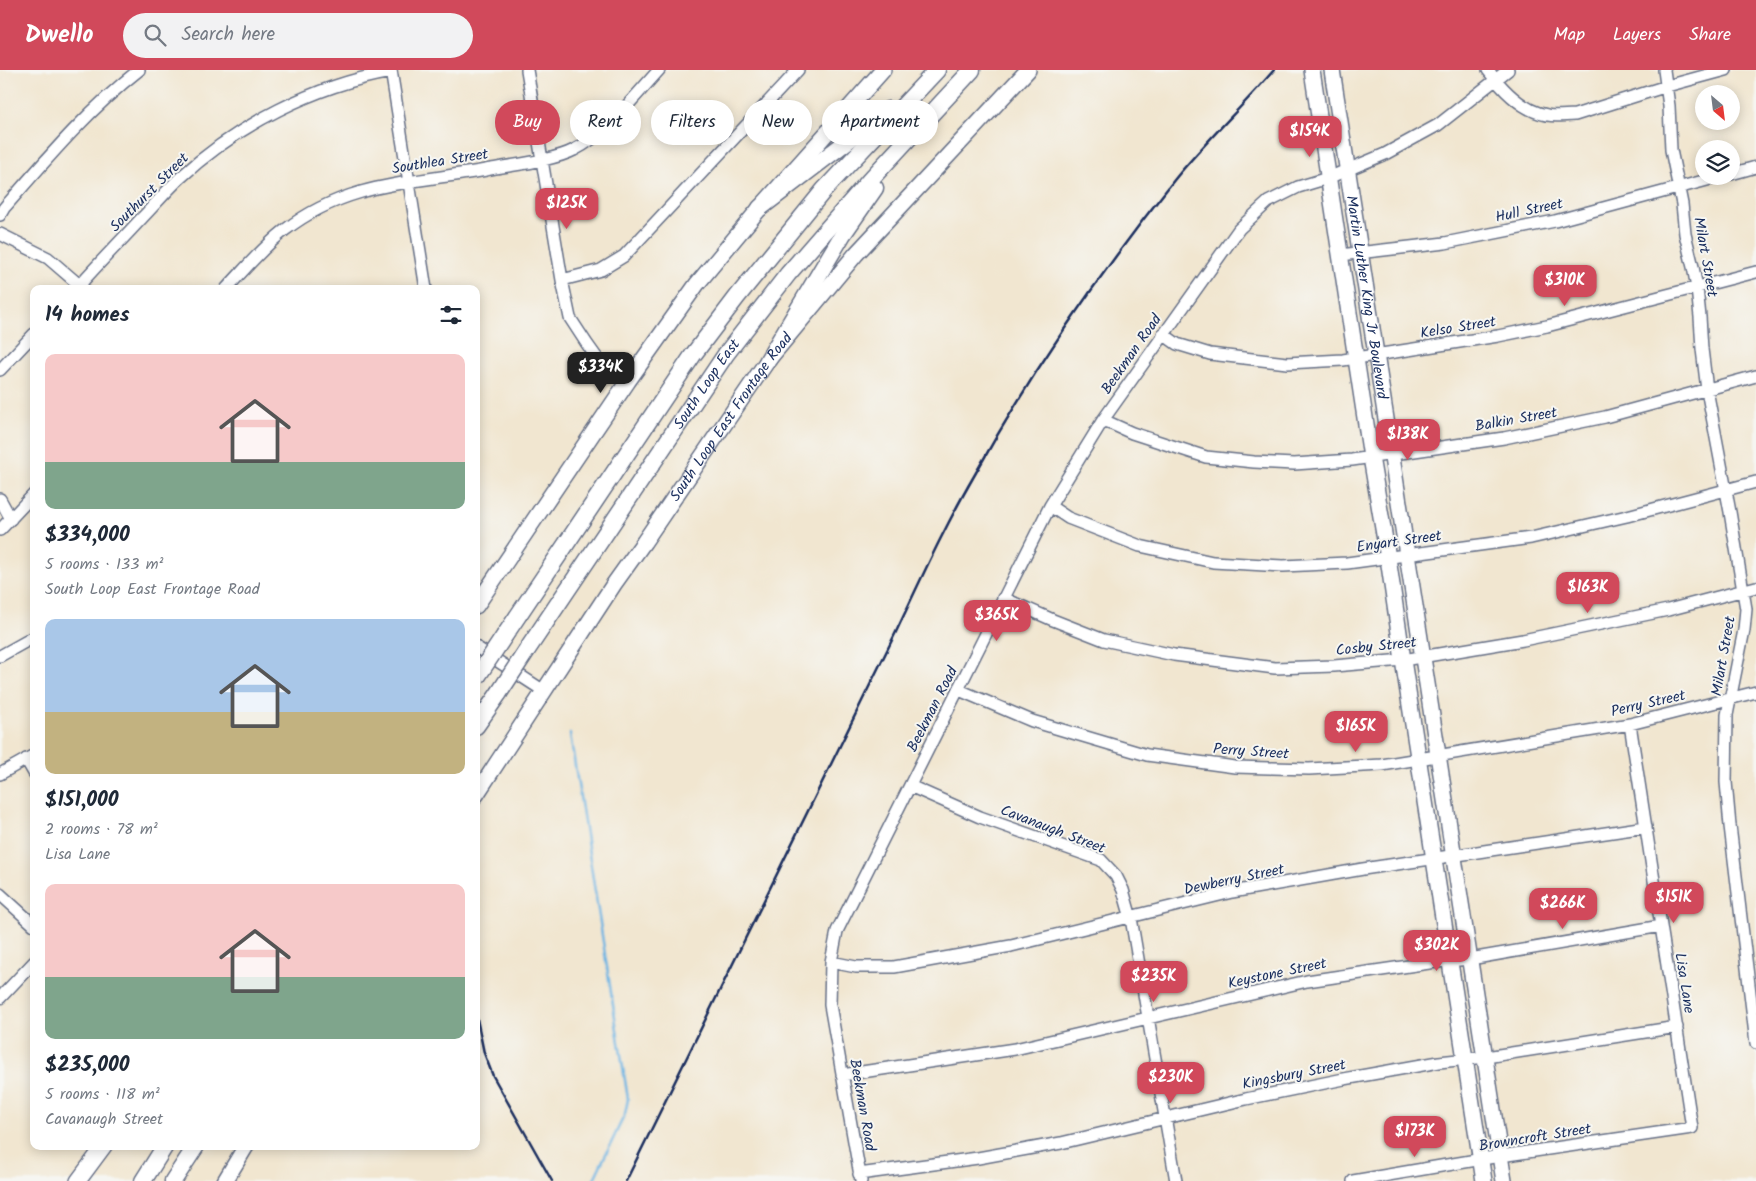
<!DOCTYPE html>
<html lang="en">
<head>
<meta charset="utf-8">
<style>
	:root { --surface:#fff; --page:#f2f2f3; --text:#1f2937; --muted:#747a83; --accent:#d1495b }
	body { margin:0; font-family:Kalam,sans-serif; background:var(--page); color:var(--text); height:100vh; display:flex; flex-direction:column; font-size:19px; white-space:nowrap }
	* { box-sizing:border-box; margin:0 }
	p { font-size:16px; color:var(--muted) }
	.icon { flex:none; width:28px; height:28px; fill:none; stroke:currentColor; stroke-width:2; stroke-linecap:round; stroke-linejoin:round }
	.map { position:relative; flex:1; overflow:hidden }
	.side { position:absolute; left:30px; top:215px; width:450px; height:865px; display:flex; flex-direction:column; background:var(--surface); border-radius:10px; box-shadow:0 2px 12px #0003 }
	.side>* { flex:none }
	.banner { position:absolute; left:495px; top:30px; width:475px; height:45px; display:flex; gap:10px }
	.needle { width:32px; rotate:152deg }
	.buttons { position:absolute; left:1695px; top:15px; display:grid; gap:10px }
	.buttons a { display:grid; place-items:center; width:45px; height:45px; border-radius:50%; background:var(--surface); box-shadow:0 2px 12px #0003; font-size:25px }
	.price { position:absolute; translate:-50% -42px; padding:0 11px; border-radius:10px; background:var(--accent); color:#fff; font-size:16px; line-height:32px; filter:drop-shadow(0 1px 2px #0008) }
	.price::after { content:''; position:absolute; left:50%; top:30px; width:15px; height:11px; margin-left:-8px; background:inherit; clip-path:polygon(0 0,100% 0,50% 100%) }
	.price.current { background:#222; color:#fff }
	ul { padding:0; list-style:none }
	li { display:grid; align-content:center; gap:10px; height:265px; padding:0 15px }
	li span { display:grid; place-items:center; height:155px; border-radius:10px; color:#555 }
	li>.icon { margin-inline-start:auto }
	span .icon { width:90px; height:90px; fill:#fffc; stroke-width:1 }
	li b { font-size:21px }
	h2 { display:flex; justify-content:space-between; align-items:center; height:60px; padding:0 15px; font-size:21px }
	.tag { padding:0 18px; border-radius:22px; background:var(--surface); box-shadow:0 2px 12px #0003; font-size:18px; line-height:45px }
	.tag.current { background:var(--accent); color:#fff }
	header { display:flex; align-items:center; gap:30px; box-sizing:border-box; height:70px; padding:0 25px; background:var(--accent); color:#fff }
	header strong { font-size:24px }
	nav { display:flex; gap:28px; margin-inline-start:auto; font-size:18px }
	.search { width:350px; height:45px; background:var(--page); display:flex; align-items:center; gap:12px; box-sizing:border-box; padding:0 18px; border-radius:28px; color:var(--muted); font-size:19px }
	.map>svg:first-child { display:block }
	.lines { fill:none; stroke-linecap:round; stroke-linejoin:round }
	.stream { stroke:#6bb4e3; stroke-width:2.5 }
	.minor-casing { stroke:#666f86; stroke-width:14 }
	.major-casing { stroke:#666f86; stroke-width:18 }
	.highway-casing { stroke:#666f86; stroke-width:19 }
	.minor { stroke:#fff; stroke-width:11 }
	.major { stroke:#fff; stroke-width:15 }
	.highway { stroke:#fff; stroke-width:16 }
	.rail { stroke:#1b2f5e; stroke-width:2.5 }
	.highway-bridge-casing { stroke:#666f86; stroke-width:19; stroke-linecap:butt }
	.highway-bridge { stroke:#fff; stroke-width:16 }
	.labels { text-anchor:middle; stroke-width:4; stroke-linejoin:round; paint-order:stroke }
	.street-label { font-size:15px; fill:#1b2f5e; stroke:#f6f6f2 }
</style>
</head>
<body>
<header>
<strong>Dwello</strong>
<div class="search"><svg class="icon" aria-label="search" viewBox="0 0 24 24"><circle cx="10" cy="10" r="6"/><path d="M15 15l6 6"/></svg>Search here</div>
<nav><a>Map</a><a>Layers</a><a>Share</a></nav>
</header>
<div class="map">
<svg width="1756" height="1111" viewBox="0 0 1756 1111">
	<rect width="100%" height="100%" fill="#f6f6f2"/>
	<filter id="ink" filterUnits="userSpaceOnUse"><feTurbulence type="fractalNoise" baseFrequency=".02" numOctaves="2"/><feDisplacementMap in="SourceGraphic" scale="10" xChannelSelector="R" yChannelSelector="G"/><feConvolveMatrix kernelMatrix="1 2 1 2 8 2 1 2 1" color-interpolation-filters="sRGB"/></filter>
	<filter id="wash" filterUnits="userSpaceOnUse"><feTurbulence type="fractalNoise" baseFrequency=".0096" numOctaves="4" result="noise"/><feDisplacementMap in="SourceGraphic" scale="20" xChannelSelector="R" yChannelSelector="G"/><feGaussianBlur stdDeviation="1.12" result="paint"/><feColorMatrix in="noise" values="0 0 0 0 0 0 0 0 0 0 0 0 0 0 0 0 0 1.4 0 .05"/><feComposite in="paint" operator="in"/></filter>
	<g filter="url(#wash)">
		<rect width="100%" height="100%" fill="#f1e6d0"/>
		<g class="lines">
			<!-- stream -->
			<path class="stream" d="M570,664L628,1029L625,1044L593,1111"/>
		</g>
	</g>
	<g filter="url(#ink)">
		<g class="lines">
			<defs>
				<path id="minor" d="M391,0L426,219
					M527,0L562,210L570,248L587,274L602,295L628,311
					M1488,0C1502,19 1523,41 1547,45C1556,47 1566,45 1575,45L1667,16L1726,0
					M1664,0L1669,36L1671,80L1682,134L1685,164L1693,197L1697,218L1700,247L1702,279L1707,320L1730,442L1746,539L1744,560L1727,645L1726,712L1730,756L1756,973
					M1731,104L1756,97
					M0,145L4,138C46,90 88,40 139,0
					M0,164L48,188L84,219
					M1340,185L1445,173L1555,151L1722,106
					M562,210L601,200L624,186L798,0
					M76,219C97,195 119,173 141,149C154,136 166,121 180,108C237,55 315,15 391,2
					M226,219C245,199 263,177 285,160C347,112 413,113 486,100C510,95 553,91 574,80C605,65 635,26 659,0
					M1163,264L1177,274L1210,284L1287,293L1343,290L1498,266L1547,256L1756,202
					M0,300L34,264
					M1103,350L1132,363L1206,387L1254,392L1294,394L1352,390L1504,368L1605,347L1756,306
					M0,429L11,449
					M1050,436L1068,448L1140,476L1213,492L1283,496L1347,493L1531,468L1627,446L1756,412
					M0,460L34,424
					M1003,528L1053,550L1104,570L1174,585L1275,598L1334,596L1403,590L1523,570L1668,540L1756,517
					M476,577L544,621
					M0,586L34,567
					M959,620L1032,651L1147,685L1235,697L1309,699L1382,695L1630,654L1756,622
					M26,689L34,703
					M0,704L34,685
					M910,716L980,747L1101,790L1116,806L1123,820L1131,848L1176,1111
					M0,824L34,855
					M831,892L856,897H894L1011,876L1232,822L1363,799L1646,757
					M0,928L34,892
					M842,1005L1015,979L1307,911L1436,892L1470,889L1661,856
					M859,1104L978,1088L1061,1073L1246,1029L1344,1009L1439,992L1486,987L1677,957
					M861,1111L830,935L831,892L837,861L1050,436L1103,350L1239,159L1268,132L1298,117L1328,108L1385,84L1438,55L1508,0
					M1353,1111L1500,1086L1692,1058L1630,654"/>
				<g id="major">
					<path d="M1312,0L1371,387L1388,488L1403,590L1484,1111"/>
					<path id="s1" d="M1332,0L1504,1111"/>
					<path d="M476,536L628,311L697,214L760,138L883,0"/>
					<path id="s2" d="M476,725L614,514L644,472L768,290L856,184L1028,0"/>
					<path d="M78,1111L104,1076"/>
					<path d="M225,1111L246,1076"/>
				</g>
				<g id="highway">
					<path d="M760,138L888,40"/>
					<path d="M768,290L843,164L875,118"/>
					<path d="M505,565L693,285L737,227L824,120L937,0"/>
					<path id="s3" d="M527,580L726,284L788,204L869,111L972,0"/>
					<path d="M476,656L499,623"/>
					<path d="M143,1111L165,1076"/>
					<path d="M173,1111L196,1076"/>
				</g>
			</defs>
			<!-- minor casing -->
			<use href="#minor" class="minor-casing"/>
			<!-- major casing -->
			<use href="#major" class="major-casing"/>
			<!-- highway casing -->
			<use href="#highway" class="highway-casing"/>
			<!-- minor -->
			<use href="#minor" class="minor"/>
			<!-- major -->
			<use href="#major" class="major"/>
			<!-- highway -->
			<use href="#highway" class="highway"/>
			<!-- rail -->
			<path class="rail" d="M476,944L484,983L493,1006L552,1111
				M626,1111L896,562C921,509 945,456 974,406C1032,301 1100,203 1175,109C1206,71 1242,37 1274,0"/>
			<defs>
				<path id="highway-bridge" d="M477,607L505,565
					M499,623L527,580"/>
			</defs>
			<!-- highway-bridge casing -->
			<use href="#highway-bridge" class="highway-bridge-casing"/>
			<!-- highway-bridge -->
			<use href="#highway-bridge" class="highway-bridge"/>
		</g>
	</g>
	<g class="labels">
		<!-- street labels -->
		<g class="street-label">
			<text transform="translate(440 91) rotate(-9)" y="5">Southlea Street</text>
			<text transform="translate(149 122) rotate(-45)" y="5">Southurst Street</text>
			<text transform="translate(1529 140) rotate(-12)" y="5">Hull Street</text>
			<text transform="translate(1706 187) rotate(80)" y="5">Milart Street</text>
			<text dy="5" stroke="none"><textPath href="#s1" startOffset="230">Martin Luther King Jr Boulevard</textPath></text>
			<text transform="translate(1458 257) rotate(-9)" y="5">Kelso Street</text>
			<text transform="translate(1131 284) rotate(-55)" y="5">Beekman Road</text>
			<text dy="5" stroke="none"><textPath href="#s3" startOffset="321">South Loop East</textPath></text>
			<text dy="5" stroke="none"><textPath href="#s2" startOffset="456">South Loop East Frontage Road</textPath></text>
			<text transform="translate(1516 349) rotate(-10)" y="5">Balkin Street</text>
			<text transform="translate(1399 471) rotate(-8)" y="5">Enyart Street</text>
			<text transform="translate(1376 576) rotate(-6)" y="5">Cosby Street</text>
			<text transform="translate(1723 586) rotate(-80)" y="5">Milart Street</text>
			<text transform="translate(1648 633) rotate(-13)" y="5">Perry Street</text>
			<text transform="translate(932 639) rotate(-63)" y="5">Beekman Road</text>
			<text transform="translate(1251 681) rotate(4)" y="5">Perry Street</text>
			<text transform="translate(1053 759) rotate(21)" y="5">Cavanaugh Street</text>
			<text transform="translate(1234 809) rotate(-12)" y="5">Dewberry Street</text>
			<text transform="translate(1277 903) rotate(-12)" y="5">Keystone Street</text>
			<text transform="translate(1685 913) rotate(81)" y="5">Lisa Lane</text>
			<text transform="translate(1294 1004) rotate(-11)" y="5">Kingsbury Street</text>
			<text transform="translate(863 1035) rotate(80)" y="5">Beekman Road</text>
			<text transform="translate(1535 1067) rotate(-9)" y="5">Browncroft Street</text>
		</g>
	</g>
</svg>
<div class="buttons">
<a><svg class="needle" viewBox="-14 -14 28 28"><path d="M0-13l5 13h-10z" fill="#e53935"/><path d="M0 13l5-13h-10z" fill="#747a83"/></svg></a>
<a><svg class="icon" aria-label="layers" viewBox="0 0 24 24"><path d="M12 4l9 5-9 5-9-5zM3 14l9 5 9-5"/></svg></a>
</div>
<b class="price" style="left:1310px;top:88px">$154K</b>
<b class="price" style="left:567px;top:160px">$125K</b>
<b class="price" style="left:1565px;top:237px">$310K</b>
<b class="price current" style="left:601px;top:324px">$334K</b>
<b class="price" style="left:1408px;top:391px">$138K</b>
<b class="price" style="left:1588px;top:544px">$163K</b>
<b class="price" style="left:997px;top:572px">$365K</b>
<b class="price" style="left:1356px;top:683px">$165K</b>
<b class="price" style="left:1674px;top:854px">$151K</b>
<b class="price" style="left:1563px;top:860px">$266K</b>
<b class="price" style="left:1437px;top:902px">$302K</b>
<b class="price" style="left:1154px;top:933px">$235K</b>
<b class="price" style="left:1171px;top:1034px">$230K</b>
<b class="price" style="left:1415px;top:1088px">$173K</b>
<div class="banner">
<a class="tag current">Buy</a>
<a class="tag">Rent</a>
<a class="tag">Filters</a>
<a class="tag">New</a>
<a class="tag">Apartment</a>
</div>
<section class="side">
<h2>14 homes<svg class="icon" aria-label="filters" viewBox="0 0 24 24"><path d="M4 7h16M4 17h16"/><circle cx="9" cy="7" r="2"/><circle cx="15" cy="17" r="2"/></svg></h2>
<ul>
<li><span style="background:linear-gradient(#f6c9c9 70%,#7fa58c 0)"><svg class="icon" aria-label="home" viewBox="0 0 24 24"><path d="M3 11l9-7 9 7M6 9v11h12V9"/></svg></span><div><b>$334,000</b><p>5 rooms · 133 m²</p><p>South Loop East Frontage Road</p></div></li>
<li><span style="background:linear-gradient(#a9c7e8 60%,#c2b280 0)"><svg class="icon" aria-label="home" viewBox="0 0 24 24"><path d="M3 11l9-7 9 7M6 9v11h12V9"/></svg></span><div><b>$151,000</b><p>2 rooms · 78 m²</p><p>Lisa Lane</p></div></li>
<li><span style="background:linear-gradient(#f6c9c9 60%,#7fa58c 0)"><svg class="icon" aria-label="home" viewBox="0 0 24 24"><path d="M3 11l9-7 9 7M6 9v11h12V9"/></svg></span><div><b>$235,000</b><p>5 rooms · 118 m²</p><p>Cavanaugh Street</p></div></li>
</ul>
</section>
</div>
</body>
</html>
